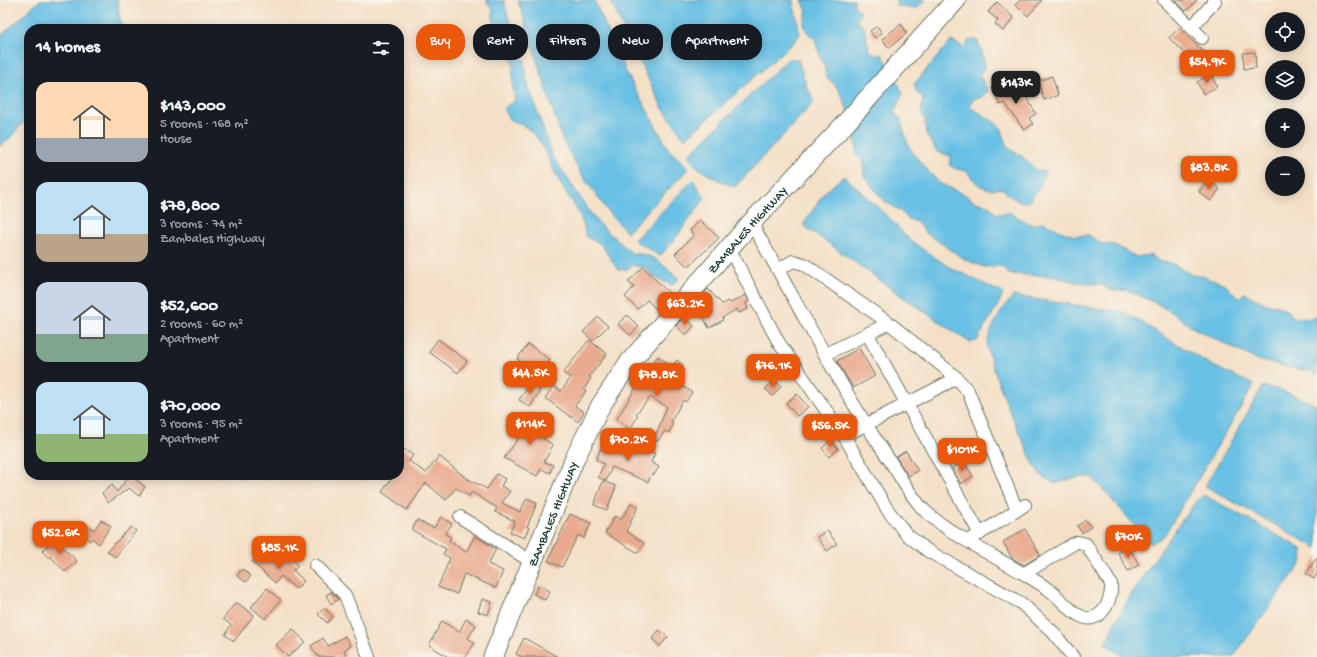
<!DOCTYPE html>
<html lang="en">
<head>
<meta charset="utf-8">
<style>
	:root { --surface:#171b24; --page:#242831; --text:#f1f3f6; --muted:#9ea1a6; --accent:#ea580c }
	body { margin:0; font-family:"Gochi Hand",sans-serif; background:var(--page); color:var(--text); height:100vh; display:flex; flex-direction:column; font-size:15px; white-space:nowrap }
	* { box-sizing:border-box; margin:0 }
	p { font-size:13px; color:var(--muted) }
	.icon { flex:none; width:22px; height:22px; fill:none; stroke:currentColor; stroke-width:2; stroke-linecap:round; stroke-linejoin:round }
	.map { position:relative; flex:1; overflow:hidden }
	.panel { position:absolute; left:24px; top:24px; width:380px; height:456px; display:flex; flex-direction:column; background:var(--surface); border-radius:16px; box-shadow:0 2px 10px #0003 }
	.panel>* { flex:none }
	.hud { position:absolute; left:416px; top:24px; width:380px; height:36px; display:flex; gap:8px }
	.buttons { position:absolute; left:1265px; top:12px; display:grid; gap:8px }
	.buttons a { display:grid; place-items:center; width:40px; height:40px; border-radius:50%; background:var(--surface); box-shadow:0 2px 10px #0003; font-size:20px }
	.price { position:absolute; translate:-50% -34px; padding:0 9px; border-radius:8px; background:var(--accent); color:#fff; font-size:13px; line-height:26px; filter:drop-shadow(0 1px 2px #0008) }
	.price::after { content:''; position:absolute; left:50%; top:24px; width:12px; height:9px; margin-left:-6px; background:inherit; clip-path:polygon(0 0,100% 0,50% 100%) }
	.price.current { background:#222; color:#fff }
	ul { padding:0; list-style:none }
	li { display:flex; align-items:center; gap:12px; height:100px; padding:0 12px }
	li span { display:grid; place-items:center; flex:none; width:112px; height:80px; border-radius:12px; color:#555 }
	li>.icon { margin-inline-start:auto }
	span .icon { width:48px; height:48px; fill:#fffc; stroke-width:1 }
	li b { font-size:17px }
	h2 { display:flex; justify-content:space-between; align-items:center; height:48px; padding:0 12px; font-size:17px }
	.tag { padding:0 14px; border-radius:16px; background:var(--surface); box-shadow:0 2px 10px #0003; font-size:14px; line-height:36px }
	.tag.current { background:var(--accent); color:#fff }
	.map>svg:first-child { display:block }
	.water { fill:#67c0e4; stroke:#437e8c }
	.building { fill:#e9ab8f }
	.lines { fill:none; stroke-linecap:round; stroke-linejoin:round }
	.street-casing { stroke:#6a7667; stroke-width:14 }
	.primary-casing { stroke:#6a7667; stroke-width:21 }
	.street { stroke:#fff; stroke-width:12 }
	.primary { stroke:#fff; stroke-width:19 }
	.labels { text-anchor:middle; stroke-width:3.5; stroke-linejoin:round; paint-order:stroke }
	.street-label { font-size:13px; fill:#1f3d34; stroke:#f7f3e8 }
</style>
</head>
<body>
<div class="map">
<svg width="1317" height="657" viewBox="0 0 1317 657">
	<rect width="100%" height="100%" fill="#f7f3e8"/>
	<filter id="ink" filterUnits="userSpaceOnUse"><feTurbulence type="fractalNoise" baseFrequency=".025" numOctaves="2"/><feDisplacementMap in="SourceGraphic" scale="8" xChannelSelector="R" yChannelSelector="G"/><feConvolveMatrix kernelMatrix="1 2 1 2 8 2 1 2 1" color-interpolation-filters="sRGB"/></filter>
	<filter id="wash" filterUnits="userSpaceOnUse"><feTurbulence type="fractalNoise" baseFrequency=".012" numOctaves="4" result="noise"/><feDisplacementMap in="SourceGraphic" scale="16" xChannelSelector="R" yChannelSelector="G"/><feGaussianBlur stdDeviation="0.9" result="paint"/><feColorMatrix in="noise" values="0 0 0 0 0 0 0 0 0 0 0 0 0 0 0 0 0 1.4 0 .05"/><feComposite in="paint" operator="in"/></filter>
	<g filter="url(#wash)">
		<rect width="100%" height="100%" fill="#f4e0c7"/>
		<!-- water -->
		<path class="water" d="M40,0H118L119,15L123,29H29V116L10,138L0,146V37Z
			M486,0L504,1L508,17L523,50L526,78L552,155L591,214L601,226L633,254C654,252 664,267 679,279L672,285L657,279L645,268L633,265L627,269L618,270L601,244L586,237C583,211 568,199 557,177C552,167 544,147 538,139C530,129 522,123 510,120L503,109L515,100L513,90V62L507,53L501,32L493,21V10Z
			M518,0H594L627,74L669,150L686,165L688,169L627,232L612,217L581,174L562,139Z
			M610,0H793L800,34L795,41L685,139L662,107Z
			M802,0H854V5L861,12L857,21L864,27L869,50L875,55L882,54L903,93L894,113L900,118L907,142L914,155L939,183L965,195L975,202L989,206L996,214L1010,213L1032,225L1044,222L1060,231L1075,236L1089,235L1102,244L1115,245L1136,257L1150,255L1161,262L1171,263L1192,275H1203L1209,280C1226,280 1228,289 1239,299L1244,293L1269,305L1278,306L1290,312L1291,317L1304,319L1317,317V375L1312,371L1286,367L1255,359L1190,326L1175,314L1156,303L1127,290L1112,291L1100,284H1085L1052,276L1008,274L1002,266L984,267L966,260L926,233L916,222L907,218L899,210L886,202L880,196L864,176L863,162L856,155L857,148C850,125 848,92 827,78C825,64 817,52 815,38C803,32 802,22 807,11Z
			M896,0H926L915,9L896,6Z
			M969,40H977L982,51L985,68L979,74L988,91L983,97L973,99L969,106L993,121L1002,129L1004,139L1008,148L1023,157L1037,171H1045L1040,187L1028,202C1015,201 1010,197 1002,188C986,192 975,185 967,171L956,169L949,165L951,156L937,152L926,134L925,118L921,112L923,97L917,93L914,84L951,41L965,48Z
			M788,59H798L807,88L815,101L735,187C717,179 698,173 688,155Z
			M844,176L885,214L912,242L949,267L1003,293C998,308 985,325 977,341L969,342L903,297L803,225L824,193Z
			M693,180L705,198L675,239L660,256L634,240Z
			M1013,296L1124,312L1213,366L1254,385L1164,536L1151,544L1092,477H1078L1055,484C1051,481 1043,478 1040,474C1030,462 985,356 987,344C991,325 1002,310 1013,296Z
			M1263,386L1283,391L1317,405V548L1205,486Z
			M1204,495L1302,549L1303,561L1233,657H1124L1105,643C1129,592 1163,547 1196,501Z"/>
		<g id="blocks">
			<!-- building -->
			<path class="building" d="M1020,0H1042L1028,16L1015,5Z
				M1175,0H1197L1186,11Z
				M997,2L1014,18L1003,31L995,24L998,20L988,12Z
				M901,24L907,33L889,48L882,39Z
				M877,26L882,33L875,38L870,31Z
				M1179,28L1205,53L1195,63L1169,38Z
				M1255,52L1256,68L1244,69L1243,53Z
				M1211,74L1217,87L1203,94L1197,82Z
				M1052,76L1058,95L1044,100L1038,81Z
				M1005,82L1013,98L1024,92L1036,114L1029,118L1033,124L1024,130L1005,103L1000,105L992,88Z
				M1208,179L1220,189L1211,201L1199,192Z
				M700,220L719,238L688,267L675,254L694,235L690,231Z
				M643,267L672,296L658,311L647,300L638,309L625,297L634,287L628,282Z
				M708,289L722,304L728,301L730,303L746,295L749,301L746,303L748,309L739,313L737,309L722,318L723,320L709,328L703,317L713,312L700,298Z
				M627,315L639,327L630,335L618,324Z
				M684,316L694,326L686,335L676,326Z
				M598,317L608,326L593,341L583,332Z
				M438,339L467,361L458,373L429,352Z
				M589,340L607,354L589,377L591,378L584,389L586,391L575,406L584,412L578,422L545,398L554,386L561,391L571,378L563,373Z
				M528,344L550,360L539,375L517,359Z
				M859,348L875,376L853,388L837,361Z
				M658,356L672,366L677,360L683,365L672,380L692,392L686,402L683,400L671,421L673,422L669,433L665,431L658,441L654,439L667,407L650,397L636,414L638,416L630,429L616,420L640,381L658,392L666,378L650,366Z
				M774,380L781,386L773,396L765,389Z
				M530,384L540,390L530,407L519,400Z
				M797,394L808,407L797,416L786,403Z
				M534,413L550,423L541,437L553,445L544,462L553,465L550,473L541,469L537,476L504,458L520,436L507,427L513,418L525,426Z
				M831,440L838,449L829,457L822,448Z
				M616,442L655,453L651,462L659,467L654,475L652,473L648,482L612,467L606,481L598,477L604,464L596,460L601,448L613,453Z
				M399,446L413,455L409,461L426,473L439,456L466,478L487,489L497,474L505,479L501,486L510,491L502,503L520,512L527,498L537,503L527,527L529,528L524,538L510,532L515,521L495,512L497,508L472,492L469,496L456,488L446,500L426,483L407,510L382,492L394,475H399Z
				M906,451L918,471L908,476L896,457Z
				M963,461L973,476L961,484L952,468Z
				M130,475L145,487L139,496L129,488L108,503L102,493L112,485L117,492Z
				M603,481L616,486L607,510L594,505Z
				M631,503L638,507L626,531L644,543L638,553L605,533L615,516L621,520Z
				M570,514L591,523L584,538L578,535L562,567L548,561Z
				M441,517L452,524L445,534L451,537L449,541L466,552L475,536L496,549L488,564L503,571L496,588L464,574L457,594L438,587L450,558L443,554L446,549L412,530L417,520L434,528Z
				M101,520L111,526L99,544L92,538L90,541L82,535L88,526L94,530Z
				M1086,520L1091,527L1082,533L1077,526Z
				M131,527L136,531L115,557L107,551Z
				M1025,529L1040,555L1024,565L1012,558L1003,542Z
				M827,530L837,544L827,551L817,537Z
				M54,539L77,561L65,572L50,556L49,558L42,551Z
				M283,539L290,544L285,551L278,547Z
				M1129,547L1139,565L1128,571L1118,553Z
				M259,553L276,565L287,554L298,566L293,570L304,581L296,589L281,576L275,583L252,562Z
				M1317,557V574L1314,579L1306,574Z
				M242,569L251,576L246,582L237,576Z
				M539,585L550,591L545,600L534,594Z
				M267,588L281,600L265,619L251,607Z
				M331,592L339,599L331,604L326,595Z
				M482,599L492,602L488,615L478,612Z
				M236,602L254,615L234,641L225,635L231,625L223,619Z
				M324,608L333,616L327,623L318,614Z
				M466,619L476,625L468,638L475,643L465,657H448L429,645L442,621L459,632Z
				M293,629L305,642L288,657L276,645Z
				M659,630L668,637L660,646L652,639Z
				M345,636L351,646L344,650L347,657H318L311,646L323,638L328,646Z
				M524,638L558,657H522L516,654Z"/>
		</g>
	</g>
	<g filter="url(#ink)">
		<use href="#blocks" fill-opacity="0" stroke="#6a7667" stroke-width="1"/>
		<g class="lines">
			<defs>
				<path id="street" d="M1164,0L1202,38
					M1192,27L1215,1L1213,0
					M751,223C797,301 837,383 888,458C900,475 910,497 926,512C960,542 1010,563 1048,589C1063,599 1083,632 1102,612C1108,606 1112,593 1111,584L1086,544L1078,542L1073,544L1025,573
					M729,248L779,343L844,436L887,509L906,534L928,551L1021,603L1052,631L1073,657
					M778,270L793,261L804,264L889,323L957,378L968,391L1017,510
					M868,335L980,534
					M826,354L889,323
					M844,436L957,378
					M460,517L532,562
					M973,538L1025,505
					M315,565L345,595L369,657"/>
				<g id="primary">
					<path id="s1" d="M493,657L575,458L601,405L628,364L751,223L844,125L956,0"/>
				</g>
			</defs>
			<!-- street casing -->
			<use href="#street" class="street-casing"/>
			<!-- primary casing -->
			<use href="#primary" class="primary-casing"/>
			<!-- street -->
			<use href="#street" class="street"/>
			<!-- primary -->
			<use href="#primary" class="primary"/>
		</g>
	</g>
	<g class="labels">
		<!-- street labels -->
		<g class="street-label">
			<text dy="5" stroke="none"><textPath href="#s1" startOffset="503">ZAMBALES HIGHWAY</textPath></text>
			<text dy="5" stroke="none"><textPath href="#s1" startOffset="155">ZAMBALES HIGHWAY</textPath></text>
		</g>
	</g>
</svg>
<div class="buttons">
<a><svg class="icon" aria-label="locate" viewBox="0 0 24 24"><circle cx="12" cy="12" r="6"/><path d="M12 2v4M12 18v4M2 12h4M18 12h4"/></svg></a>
<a><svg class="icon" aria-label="layers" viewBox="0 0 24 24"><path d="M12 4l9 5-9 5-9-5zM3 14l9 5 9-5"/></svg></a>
<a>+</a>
<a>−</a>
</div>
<b class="price" style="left:1207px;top:84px">$54.9K</b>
<b class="price current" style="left:1016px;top:105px">$143K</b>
<b class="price" style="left:1209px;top:190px">$83.8K</b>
<b class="price" style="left:685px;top:326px">$63.2K</b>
<b class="price" style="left:773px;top:388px">$76.1K</b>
<b class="price" style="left:530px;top:395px">$44.5K</b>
<b class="price" style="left:657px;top:397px">$78.8K</b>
<b class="price" style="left:530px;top:446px">$114K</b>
<b class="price" style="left:830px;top:448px">$56.5K</b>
<b class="price" style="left:628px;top:462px">$70.2K</b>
<b class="price" style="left:962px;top:472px">$101K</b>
<b class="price" style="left:60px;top:555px">$52.6K</b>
<b class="price" style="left:1128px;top:559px">$70K</b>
<b class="price" style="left:279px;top:570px">$85.1K</b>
<div class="hud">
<a class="tag current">Buy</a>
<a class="tag">Rent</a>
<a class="tag">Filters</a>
<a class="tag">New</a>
<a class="tag">Apartment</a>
</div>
<section class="panel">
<h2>14 homes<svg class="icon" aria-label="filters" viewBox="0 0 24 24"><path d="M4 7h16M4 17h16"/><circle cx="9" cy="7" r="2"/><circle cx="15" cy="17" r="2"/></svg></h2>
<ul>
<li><span style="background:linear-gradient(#ffd9b3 70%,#9aa5b1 0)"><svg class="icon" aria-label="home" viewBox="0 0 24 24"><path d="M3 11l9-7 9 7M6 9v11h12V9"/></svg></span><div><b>$143,000</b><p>5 rooms · 168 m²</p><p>House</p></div></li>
<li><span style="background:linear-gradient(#bfe0f5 65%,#b9a48a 0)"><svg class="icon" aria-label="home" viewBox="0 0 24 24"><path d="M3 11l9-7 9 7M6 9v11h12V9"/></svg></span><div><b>$78,800</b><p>3 rooms · 74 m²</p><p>Zambales Highway</p></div></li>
<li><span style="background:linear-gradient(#c9d6e8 65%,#7fa58c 0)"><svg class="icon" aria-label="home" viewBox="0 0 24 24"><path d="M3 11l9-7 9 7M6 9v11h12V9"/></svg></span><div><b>$52,600</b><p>2 rooms · 60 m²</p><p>Apartment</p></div></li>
<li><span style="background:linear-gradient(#bfe0f5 65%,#8fb573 0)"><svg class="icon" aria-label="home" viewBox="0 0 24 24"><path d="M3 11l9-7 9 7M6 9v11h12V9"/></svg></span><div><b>$70,000</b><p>3 rooms · 95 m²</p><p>Apartment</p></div></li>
</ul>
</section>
</div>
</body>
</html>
